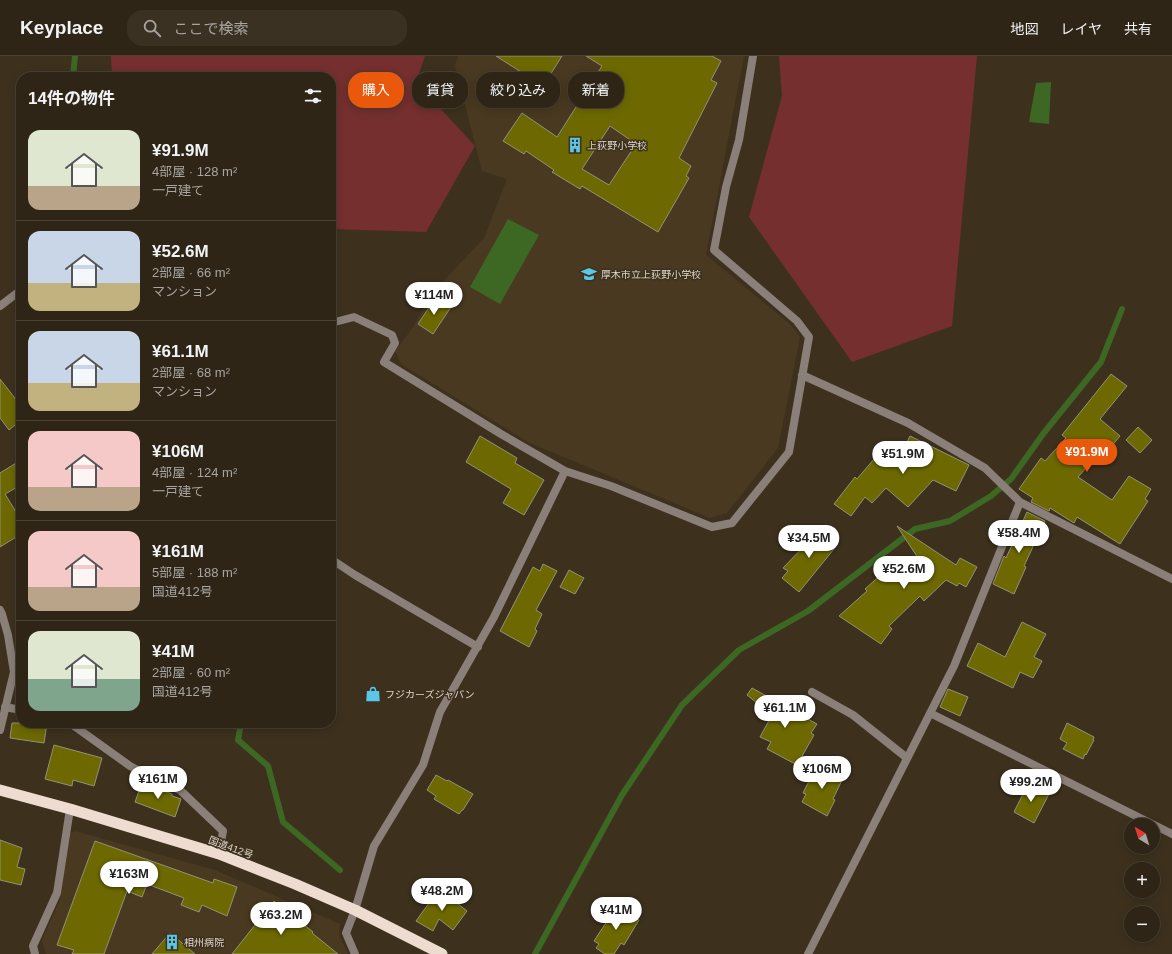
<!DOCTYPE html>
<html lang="ja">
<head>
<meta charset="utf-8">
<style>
	:root { --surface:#2e2516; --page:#3a3123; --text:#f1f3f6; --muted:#a7a5a1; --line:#494235; --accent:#ea580c }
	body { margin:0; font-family:Arial,"Noto Sans JP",sans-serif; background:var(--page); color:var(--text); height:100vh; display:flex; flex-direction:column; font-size:15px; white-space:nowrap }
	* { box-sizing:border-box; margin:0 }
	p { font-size:13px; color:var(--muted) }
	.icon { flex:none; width:22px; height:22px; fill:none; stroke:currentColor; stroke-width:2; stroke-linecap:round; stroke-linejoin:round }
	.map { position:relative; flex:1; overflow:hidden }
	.side { position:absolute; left:16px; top:16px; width:320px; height:656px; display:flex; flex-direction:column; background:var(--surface); border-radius:16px; box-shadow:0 2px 10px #0003,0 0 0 1px var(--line) }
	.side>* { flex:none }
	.hud { position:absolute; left:348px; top:16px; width:380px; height:36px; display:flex; gap:8px }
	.needle { width:26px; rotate:322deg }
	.tools { position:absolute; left:1124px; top:762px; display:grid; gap:8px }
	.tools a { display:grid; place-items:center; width:36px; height:36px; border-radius:50%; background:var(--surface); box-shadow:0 2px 10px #0003,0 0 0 1px var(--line); font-size:20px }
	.price { position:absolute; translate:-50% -34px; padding:0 9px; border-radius:14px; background:#fff; color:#222; font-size:13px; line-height:26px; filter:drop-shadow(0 1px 2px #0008) }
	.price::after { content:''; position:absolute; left:50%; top:24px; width:12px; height:9px; margin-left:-6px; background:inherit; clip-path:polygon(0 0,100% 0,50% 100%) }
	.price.selected { background:var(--accent); color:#fff }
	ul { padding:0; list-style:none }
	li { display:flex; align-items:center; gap:12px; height:100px; padding:0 12px }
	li+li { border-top:1px solid var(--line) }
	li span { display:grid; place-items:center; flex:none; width:112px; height:80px; border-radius:12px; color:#555 }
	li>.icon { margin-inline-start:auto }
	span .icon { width:48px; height:48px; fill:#fffc; stroke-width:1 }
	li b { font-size:17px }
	h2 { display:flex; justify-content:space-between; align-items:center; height:48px; padding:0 12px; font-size:17px }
	.tag { padding:0 14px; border-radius:16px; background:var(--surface); box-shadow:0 2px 10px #0003,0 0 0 1px var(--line); font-size:14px; line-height:36px }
	.tag.selected { background:var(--accent); color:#fff }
	header { display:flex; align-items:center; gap:24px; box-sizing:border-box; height:56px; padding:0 20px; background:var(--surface); border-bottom:1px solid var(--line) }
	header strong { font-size:19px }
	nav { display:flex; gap:22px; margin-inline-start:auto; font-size:14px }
	.search { width:280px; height:36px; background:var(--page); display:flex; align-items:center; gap:10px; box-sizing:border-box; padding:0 14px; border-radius:16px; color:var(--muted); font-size:15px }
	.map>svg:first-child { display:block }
	.built { fill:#493920 }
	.green { fill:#752f2f }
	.water { fill:#3d6823 }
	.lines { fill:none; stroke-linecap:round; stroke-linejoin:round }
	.stream { stroke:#3d6823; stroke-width:6 }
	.building { fill:#6d6900; stroke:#929279; fill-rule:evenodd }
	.minor { stroke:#8a7f79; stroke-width:8 }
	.trunk { stroke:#eedcd1; stroke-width:11 }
	.labels { text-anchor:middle; stroke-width:3; stroke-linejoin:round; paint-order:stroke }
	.poi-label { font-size:10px; fill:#dfd8cc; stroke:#3d311e; text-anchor:start }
	.street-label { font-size:10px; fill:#dfd8cc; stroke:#3d311e }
</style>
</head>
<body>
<header>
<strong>Keyplace</strong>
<div class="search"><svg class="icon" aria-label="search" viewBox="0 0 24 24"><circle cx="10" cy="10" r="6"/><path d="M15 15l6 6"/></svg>ここで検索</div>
<nav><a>地図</a><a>レイヤ</a><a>共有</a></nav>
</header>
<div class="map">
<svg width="1172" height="898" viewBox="0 0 1172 898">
	<rect width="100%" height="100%" fill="#3d311e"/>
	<!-- built -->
	<path class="built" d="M458,0H744L706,199L790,268L800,281L778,392L727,457L710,462L528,386L401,308L395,295L412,273L432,237L484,182L507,123L482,115L455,10Z
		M75,775L215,814L340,868L339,879L348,898H46L42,884L60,844L70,778Z"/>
	<!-- green -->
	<path class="green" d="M111,0H425L416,26L475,90L426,176L331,173V21H112Z
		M779,0H977L952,270L852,306L749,161L782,40Z"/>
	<!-- water -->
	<path class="water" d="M1051,26L1049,68L1029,66L1036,27Z
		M508,163L539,179L500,248L470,231Z"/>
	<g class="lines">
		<!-- stream -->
		<path class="stream" d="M73,21L75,0
			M241,667L238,684L268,710L283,766L340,814
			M535,898L622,739L682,649L739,594L808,555L915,473L950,465L991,440L1011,423L1043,378L1101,306L1122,253"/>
	</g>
	<!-- building -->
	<path class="building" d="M496,0H562L543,30Z
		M586,0H712L721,5L711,24L717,27L679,102L691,110L686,120L689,122L658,176L582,130L580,133L552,116L554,114L526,95L524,98L503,85L522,57L557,81L602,10ZM610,70L636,88L609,129L582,113Z
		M436,241L451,251L433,278L418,268Z
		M1111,318L1127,330L1100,363L1120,380L1105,398L1101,395L1078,421L1112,444L1129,420L1151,433L1145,443L1148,445L1120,488L1077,461L1074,467L1050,452L1049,455L1031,446L1033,442L1019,433L1041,402L1045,405L1066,382L1062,379Z
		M0,323L21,350V364L9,374L0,362Z
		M1138,371L1152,384L1140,397L1126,384Z
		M480,380L517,402L515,407L544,424L524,459L503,447L511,433L466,406Z
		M910,380L969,409L956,435L933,424L908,451L886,432L872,447L865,441L851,460L834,448L855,421L857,423L881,395L891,404L901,385L906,388Z
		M21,404V429L5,438L21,464V478L0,491V417Z
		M1027,456L1045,465L1024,510L1026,511L1014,538L993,528L1004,500L1006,502Z
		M897,470L956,509L960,502L977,511L966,531L959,527L957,530L946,524L924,545L920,540L889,570L892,573L881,588L839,560L867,535L865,533L884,516L893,525L918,502Z
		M818,471L838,488L799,536L782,522L788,515L783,512L808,486L806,484L816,472L817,473Z
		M543,508L557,515L536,554L542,558L535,573L537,575L529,591L500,575L533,511L540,515Z
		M569,514L584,522L575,538L560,531Z
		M1022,566L1046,578L1034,601L1042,605L1033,622L1020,616L1013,632L967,610L978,587L1005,601Z
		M752,632L817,668L811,677L814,679L797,709L767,693L771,686L760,681L772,659L747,639Z
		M948,633L968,641L960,660L940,651Z
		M12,667H47L44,687L10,682Z
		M1067,667L1094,681L1093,684H1094L1086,699L1085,698L1083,703L1063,693L1067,687L1060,683Z
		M54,689L102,702L94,730L73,724L72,730L45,723Z
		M817,709L843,722L833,743L835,744L827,760L802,746L806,738L803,737Z
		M436,719L447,725L448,724L473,738L463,754H462L459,758L434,743L436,740L427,734Z
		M142,727L172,738V740L181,743L175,761L135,746Z
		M1028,728L1049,738L1034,767L1014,756Z
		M0,784L22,792L17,811L25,813L21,829L0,824Z
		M95,785L213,827L214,823L237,831L227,860L202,849L199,856L181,849L184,842L147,828L142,841L127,835L104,898H72L74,894L57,889Z
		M437,836L441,839L443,836L467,855L453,874L439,863L433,875L416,865Z
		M274,845L313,876L312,877L338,898H232Z
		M617,850L639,864L624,889L621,887L614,898H605L596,892L599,888L594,885Z
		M170,877L195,898H152Z"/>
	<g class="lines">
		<!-- minor -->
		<path class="minor" d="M0,250L21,234
			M331,267L354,261L392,279L395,287L384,306L501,378L565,415L494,561L440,656L423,709L374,790L355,854L346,877L355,898
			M802,319L908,367L985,412L1020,446
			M565,415L611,430L712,471L732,467L789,396L809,281L797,265L714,194L726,131L739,84L753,0
			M331,503L355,519L478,591
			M0,554L2,558L8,579L14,616L0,674
			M812,636L853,659L907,702
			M5,651L21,654
			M930,657L1172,778
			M70,667L130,710L163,727L180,734L223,775L219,798
			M35,898L33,890L57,837L70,753
			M808,898L954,610L1020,446L1172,523"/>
		<!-- trunk -->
		<path class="trunk" d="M0,734L70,753L219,798L295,828L355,854L442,898"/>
	</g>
	<!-- icons -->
	<defs>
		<symbol id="building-bare" viewBox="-9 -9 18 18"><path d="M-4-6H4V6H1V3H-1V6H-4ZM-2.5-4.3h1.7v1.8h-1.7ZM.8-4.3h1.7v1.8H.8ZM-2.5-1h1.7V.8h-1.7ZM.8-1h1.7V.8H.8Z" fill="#5bc7e7" stroke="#3d311e" stroke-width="2.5" paint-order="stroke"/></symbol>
		<symbol id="school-bare" viewBox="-9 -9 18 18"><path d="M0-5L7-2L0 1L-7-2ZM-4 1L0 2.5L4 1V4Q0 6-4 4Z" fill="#5bc7e7" stroke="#3d311e" stroke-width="2.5" paint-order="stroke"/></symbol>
		<symbol id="shop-bare" viewBox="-9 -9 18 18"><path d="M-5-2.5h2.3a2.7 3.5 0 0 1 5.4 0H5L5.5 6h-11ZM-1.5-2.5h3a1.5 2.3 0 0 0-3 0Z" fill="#5bc7e7" stroke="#3d311e" stroke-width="2.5" paint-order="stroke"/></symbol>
	</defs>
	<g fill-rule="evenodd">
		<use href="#building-bare" x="564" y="78" width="22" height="22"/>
		<use href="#school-bare" x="578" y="207" width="22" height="22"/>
		<use href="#shop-bare" x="362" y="627" width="22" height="22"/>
		<use href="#building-bare" x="161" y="875" width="22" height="22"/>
	</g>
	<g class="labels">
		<!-- poi labels -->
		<g class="poi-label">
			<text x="587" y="93">上荻野小学校</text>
			<text x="601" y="222">厚木市立上荻野小学校</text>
			<text x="385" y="642">フジカーズジャパン</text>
			<text x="184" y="890">相州病院</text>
		</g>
		<!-- street labels -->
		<g class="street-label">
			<text transform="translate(231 791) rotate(20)" y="4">国道412号</text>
		</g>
	</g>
</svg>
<div class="tools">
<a><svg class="needle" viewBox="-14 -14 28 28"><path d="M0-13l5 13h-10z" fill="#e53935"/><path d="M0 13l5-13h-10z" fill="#a7a5a1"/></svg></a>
<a>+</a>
<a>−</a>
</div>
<b class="price" style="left:434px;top:260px">¥114M</b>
<b class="price selected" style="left:1087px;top:417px">¥91.9M</b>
<b class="price" style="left:903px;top:419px">¥51.9M</b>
<b class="price" style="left:1019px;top:498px">¥58.4M</b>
<b class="price" style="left:809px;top:503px">¥34.5M</b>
<b class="price" style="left:904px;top:534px">¥52.6M</b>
<b class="price" style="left:785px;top:673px">¥61.1M</b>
<b class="price" style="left:822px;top:734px">¥106M</b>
<b class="price" style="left:158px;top:744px">¥161M</b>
<b class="price" style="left:1031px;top:747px">¥99.2M</b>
<b class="price" style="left:129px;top:839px">¥163M</b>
<b class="price" style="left:442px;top:856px">¥48.2M</b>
<b class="price" style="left:616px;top:875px">¥41M</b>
<b class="price" style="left:281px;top:880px">¥63.2M</b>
<div class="hud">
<a class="tag selected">購入</a>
<a class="tag">賃貸</a>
<a class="tag">絞り込み</a>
<a class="tag">新着</a>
</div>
<section class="side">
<h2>14件の物件<svg class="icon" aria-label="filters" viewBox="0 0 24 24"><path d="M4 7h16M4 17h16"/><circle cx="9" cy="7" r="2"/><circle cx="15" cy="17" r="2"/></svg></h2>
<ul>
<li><span style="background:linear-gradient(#dfe7d0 70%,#b9a48a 0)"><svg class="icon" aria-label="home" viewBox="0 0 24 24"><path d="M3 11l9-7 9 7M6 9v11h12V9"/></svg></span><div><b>¥91.9M</b><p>4部屋 · 128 m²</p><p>一戸建て</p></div></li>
<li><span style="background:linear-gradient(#c9d6e8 65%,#c2b280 0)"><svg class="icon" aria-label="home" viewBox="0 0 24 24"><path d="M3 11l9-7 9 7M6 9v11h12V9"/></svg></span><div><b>¥52.6M</b><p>2部屋 · 66 m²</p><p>マンション</p></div></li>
<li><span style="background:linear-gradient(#c9d6e8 65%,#c2b280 0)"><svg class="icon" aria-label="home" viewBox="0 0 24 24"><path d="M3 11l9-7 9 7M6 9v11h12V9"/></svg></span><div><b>¥61.1M</b><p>2部屋 · 68 m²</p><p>マンション</p></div></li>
<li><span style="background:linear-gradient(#f6c9c9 70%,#b9a48a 0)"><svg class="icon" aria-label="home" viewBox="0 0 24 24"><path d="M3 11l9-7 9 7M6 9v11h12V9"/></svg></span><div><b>¥106M</b><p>4部屋 · 124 m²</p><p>一戸建て</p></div></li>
<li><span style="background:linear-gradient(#f6c9c9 70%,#b9a48a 0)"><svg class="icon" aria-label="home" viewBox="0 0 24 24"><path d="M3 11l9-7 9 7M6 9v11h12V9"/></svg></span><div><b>¥161M</b><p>5部屋 · 188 m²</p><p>国道412号</p></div></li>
<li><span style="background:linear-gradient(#dfe7d0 60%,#7fa58c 0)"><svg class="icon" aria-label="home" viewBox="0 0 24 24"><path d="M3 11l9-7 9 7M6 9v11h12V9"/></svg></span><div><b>¥41M</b><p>2部屋 · 60 m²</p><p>国道412号</p></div></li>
</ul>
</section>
</div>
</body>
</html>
